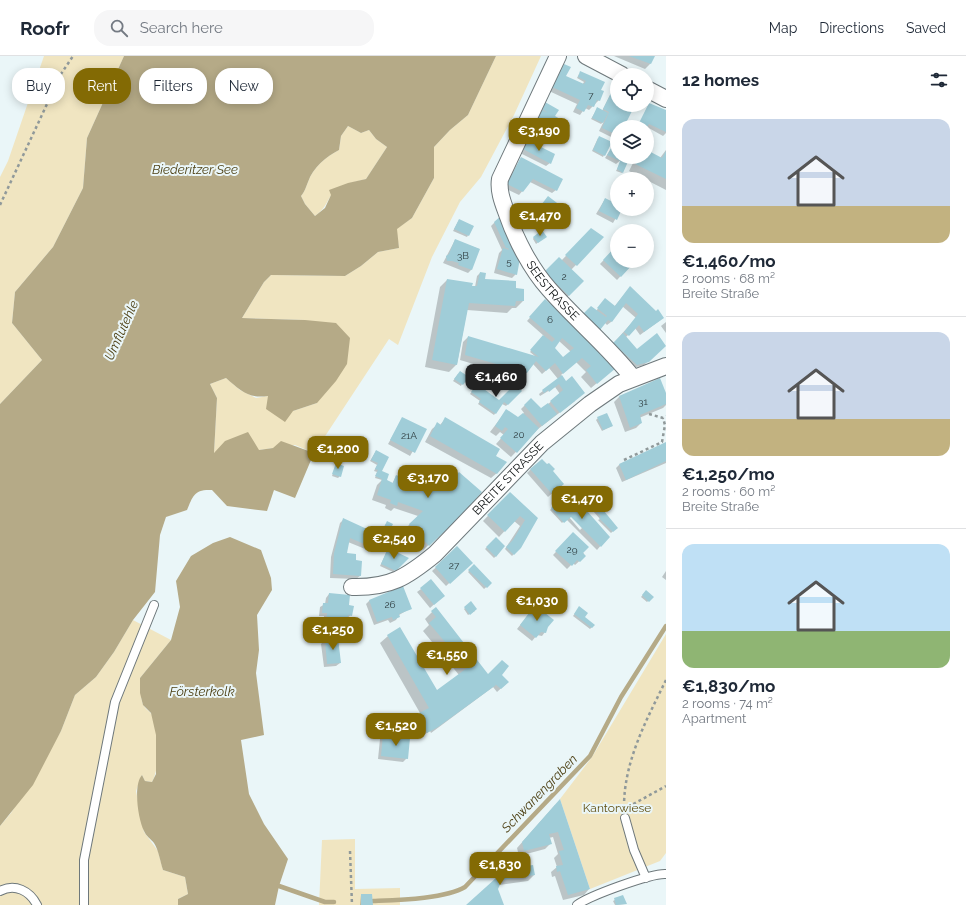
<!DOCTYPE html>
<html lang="en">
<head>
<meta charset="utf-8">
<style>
	:root { --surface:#fff; --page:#f6f6f7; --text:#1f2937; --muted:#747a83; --line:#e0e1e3; --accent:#836a04 }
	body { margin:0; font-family:Raleway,sans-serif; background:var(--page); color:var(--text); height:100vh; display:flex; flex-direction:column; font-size:15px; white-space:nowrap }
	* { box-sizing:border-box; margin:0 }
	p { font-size:13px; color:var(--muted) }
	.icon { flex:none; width:22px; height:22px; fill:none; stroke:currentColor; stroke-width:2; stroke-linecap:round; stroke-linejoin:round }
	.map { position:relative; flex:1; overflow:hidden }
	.sheet { display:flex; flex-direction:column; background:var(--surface); width:300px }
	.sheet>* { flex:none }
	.guide { position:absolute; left:12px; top:12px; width:380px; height:36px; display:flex; gap:8px }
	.fabs { position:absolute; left:610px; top:12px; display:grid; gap:8px }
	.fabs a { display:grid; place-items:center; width:44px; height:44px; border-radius:50%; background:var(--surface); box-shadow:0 2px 10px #0003; font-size:20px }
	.price { position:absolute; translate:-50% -34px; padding:0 9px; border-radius:8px; background:var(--accent); color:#fff; font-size:13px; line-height:26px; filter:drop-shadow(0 1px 2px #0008) }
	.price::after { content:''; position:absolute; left:50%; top:24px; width:12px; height:9px; margin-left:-6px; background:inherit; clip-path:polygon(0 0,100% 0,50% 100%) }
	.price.on { background:#222; color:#fff }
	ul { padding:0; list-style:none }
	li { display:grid; align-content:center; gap:8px; height:212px; padding:0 16px }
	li+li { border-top:1px solid var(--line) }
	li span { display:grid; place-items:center; height:124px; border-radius:12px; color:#555 }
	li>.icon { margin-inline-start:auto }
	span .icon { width:72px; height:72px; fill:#fffc; stroke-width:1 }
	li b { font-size:17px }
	h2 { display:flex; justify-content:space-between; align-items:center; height:48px; padding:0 16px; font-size:17px }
	.chip { padding:0 14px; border-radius:16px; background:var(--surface); box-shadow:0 2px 10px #0003; font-size:14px; line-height:36px }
	.chip.on { background:var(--accent); color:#fff }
	header { display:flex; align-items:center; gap:24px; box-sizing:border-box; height:56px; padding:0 20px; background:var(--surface); border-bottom:1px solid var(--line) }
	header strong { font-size:19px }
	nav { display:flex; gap:22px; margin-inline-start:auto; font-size:14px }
	.search { width:280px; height:36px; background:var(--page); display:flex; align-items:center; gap:10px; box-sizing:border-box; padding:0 14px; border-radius:16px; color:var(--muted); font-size:15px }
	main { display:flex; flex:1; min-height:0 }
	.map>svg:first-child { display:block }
	.green { fill:#f0e5c1 }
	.water { fill:#b5aa87; fill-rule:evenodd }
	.shadow { fill:#0003; fill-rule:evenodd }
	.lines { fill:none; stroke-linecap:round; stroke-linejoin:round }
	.stream { stroke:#b5aa87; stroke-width:4.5 }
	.building { fill:#a0cdd8; fill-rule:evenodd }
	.service-casing { stroke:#6e787b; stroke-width:10 }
	.minor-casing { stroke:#6e787b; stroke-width:18 }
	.path { stroke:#90999a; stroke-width:2.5; stroke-dasharray:3 3; stroke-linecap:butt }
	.service { stroke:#fff; stroke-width:8 }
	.minor { stroke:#fff; stroke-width:16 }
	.labels { text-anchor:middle; stroke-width:4; stroke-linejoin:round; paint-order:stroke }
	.number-label { font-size:10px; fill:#324144 }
	.street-label { font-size:12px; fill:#0e1213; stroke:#eaf6f8 }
	.park-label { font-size:12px; fill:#615013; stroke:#eaf6f8 }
	.water-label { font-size:13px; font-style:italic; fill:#4e4115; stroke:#eaf6f8 }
</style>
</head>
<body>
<header>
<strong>Roofr</strong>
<div class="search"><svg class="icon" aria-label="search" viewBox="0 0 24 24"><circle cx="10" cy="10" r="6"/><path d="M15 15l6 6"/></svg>Search here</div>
<nav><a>Map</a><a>Directions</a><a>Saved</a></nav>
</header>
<main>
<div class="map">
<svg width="666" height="849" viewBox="0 0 666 849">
	<rect width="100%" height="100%" fill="#eaf6f8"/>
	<!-- green -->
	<path class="green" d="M44,0H124L87,82L83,132L53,191L15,236L12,267L42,304L0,348V121L8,105Z
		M496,0H541L514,59L481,121L460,146L432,201L398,289L389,283L314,397L295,389L259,394L214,397L217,342L210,328L226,322L240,334L256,342L268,340L293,355L317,347L305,264L242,262L264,226L271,219L345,220L361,210L378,196L399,192L396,173L412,162L434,122V91L450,74L468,59Z
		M348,70L361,77L369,74L376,83L387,91L366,123C354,126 338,129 330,141C325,150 324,153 315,160L305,148L301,140C305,135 306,131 308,126C313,111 326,101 339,94L341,80Z
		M133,564L171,584L140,622C141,630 140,644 144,650C146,654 150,655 152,659C159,677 161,709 152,726L145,725L142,719L136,735L141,760L144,776L158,795L163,814L185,821L188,838L178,843V849H0V770L11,757L61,675L75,639L96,621L114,596Z
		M666,578V797L660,805L590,833L560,743L592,701Z
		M355,783V833L400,832V849H319L322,784Z"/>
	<!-- water -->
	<path class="water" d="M124,0H496L468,59L450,74L434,91V122L412,162L397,173L399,192L378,196L361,210L345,220L271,219L264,226L242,262L305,264L336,267L350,282L347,308L336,325L317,347L293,355L285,366L266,353L268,340C248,343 240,334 226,322L210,328L217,342L214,397L225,385L248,376L259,394L273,392L281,385L314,397L295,442L274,434L267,455L227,450L212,434C194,433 193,440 187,454L166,461L160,479L155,536L133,564L114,596L96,621L75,639L61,675L33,729L0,770V348L42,304L12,267L15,236L53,191L83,132L87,82ZM348,70L361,77L369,74L376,83L387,91L366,123L348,127L329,134L331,139L325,152L315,160L305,148L301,140C305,135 306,131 308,126C313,111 326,101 339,94L341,80Z
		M230,481L261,494L271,522L272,534L257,559L259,594L256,617L264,679L241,684L249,738L264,768L288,803L279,830L275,849H178V843L188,838L185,821L163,814C160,805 159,795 154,787C151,783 146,780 144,775C138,763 133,729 142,719L145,725L152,726L156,718V679L151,657L143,649L140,637V622L171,584L180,551L176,525L191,500L213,487Z"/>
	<!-- shadow -->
	<path class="shadow" d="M614,0H654L650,8L645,13Z
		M564,9L565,21L582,29L584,26L577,22L579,18L600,35L599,44L589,54L585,52L580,59L573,56L577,48L549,35Z
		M613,33H617V49H634L623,71H617L616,83L617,84V101H630L622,117L616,115L622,103L616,108L605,102L617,84L599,75L604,65L601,68L591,63L597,53L602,55Z
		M649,48L666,55V77L663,80L647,71H638Z
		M544,49L554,60L560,84L557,88L536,76L534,78L529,76Z
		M598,82L604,99L603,101L592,95Z
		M524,89L550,107L546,110L520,97Z
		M666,94V134L629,115L636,101H647V95L660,102Z
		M521,102L556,134L552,137L530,126L519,139L504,132Z
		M548,141L545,171L541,174L536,170L542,162L536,157Z
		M605,143L617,149V153H621L613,167L596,158Z
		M501,160L516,218L512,222L494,217L499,197L502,194L491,170Z
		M459,164L473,170L467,181L453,175Z
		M591,174L603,181L571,214L583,225L565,243L542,220L561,205Z
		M534,181L544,182L536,188L533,183Z
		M455,184L479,193L471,214L468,217L443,207Z
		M615,192L617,194V205H629L632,208L617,224L600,208Z
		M480,217L484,224L515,232L523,245L516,252H512L507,257L467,254L457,308L449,316L425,311L440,231L447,224L475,231L477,220Z
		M627,235L659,265L640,279L635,272L626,281L637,294L665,289L644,309L633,312L610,291L636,262L622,250L611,266L607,269L605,267L596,277V255L604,245L614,251Z
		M545,245L609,317L591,332L581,321L586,316L576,306L561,319L566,327L575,345L538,373L511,401L496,388L504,379L500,376L496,380L490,376L506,355L518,363L524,357L521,353L531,343L541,354L547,349L560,338L555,331L540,340L539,338L558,323L549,312L542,318L533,308L520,322L460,304L463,286L468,281L536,301L530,296L544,280L527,265ZM559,285L571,296L559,305L554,292Z
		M666,266V277L661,270Z
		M458,318L462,328L461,330L453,325Z
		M476,331L499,345L521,335L506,350L502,348L494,359L478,348L480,345L470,338Z
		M666,339V349L663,352L639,362L641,367L636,372L625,376L614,346L619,341Z
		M403,362L425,374L410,400L388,388Z
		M446,362L495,399L497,417L491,422L425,386L432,373L438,368L440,369Z
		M598,362L612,370L602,375L596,364Z
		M666,387V407L622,426L616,412L619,409Z
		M376,395L380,416L386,424L392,428L396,420L402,423L407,416L454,466L423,494L404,474L418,460L394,452L391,455L385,452L386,449L372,444L377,429L382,424L375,422L377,416L374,415L377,409L370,405Z
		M336,409L340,420L338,422L332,420Z
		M531,413L551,415L559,431L548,441L527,417Z
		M510,437L537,462L520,491L512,500L505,493L520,470L514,465L499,481L483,465Z
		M557,447L562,452L608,481L597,494L566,463L562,467L550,454ZM571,459L582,472L580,474L569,461Z
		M598,450L616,472L611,477L598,464L600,463L593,455Z
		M343,464L379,480L370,495L348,486L345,498L355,505L360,520L356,523L330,522L331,501L340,467Z
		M386,468L389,473L388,475L383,473Z
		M395,478L406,481L401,490L391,486Z
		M573,478L585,500L575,509L573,507L567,513L553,499Z
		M496,482V500L494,502L485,493Z
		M457,492L471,507L446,530L432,515Z
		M387,495L407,502L393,516L380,510Z
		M474,510L491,527L484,533L468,516Z
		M666,515V524L662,521Z
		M403,532L411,552L399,559L396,564L390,567L388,564L374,569L366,548L369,545Z
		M421,533L440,543L430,552L417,536Z
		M646,535L652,541L647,546L641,541Z
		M329,538L348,550L351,559L346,563V569L342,572L323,570L324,560H319L320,551L325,548L326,542Z
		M436,552L488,620L500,619L508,626L497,636L493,631L431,677L430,675L425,678L418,659L420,657L380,587L388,580L437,635L459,619L423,575L429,569L425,563Z
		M465,552L475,555L468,559L464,553Z
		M578,553L583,561L594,569L590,573L573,560Z
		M532,554L545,576L542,580L537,579L532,585L517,573Z
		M338,583L340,607L336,610L324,611L321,588L325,584Z
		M384,680L407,702L403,706L378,703L380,683Z
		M555,749L589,833L584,839L563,844L555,820L552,821L551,816L557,811L554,802L558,798L553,781L549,782L550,788L545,793L519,800L517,792Z
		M506,814L534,819L528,825L499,829L497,833L503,849H468Z
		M361,839L372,849H360Z
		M622,840L625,848L615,849L613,845Z"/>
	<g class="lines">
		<!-- stream -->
		<path class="stream" d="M279,830L325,846H334
			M373,845C397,844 445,843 465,831L590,700L621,641L666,570"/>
	</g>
	<!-- building -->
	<path class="building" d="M629,0H655L651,8Z
		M564,8L571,11L566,20L584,28L586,25L578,21L580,15L605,26L601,34L604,35L600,45L597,44L594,51L588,49L584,56L576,52L580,44L552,31Z
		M614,31L617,32V49H635L624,71H617V79L602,72L609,56L603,53Z
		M545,46L559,54L555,60L570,69L561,85L539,72L538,75L532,72L540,53L548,57L541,52Z
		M649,47L666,54V76L649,68L647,71L638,69Z
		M597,51L608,57L603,67L592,62Z
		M599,80L612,86L605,100L593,94Z
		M617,82V101H630L623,117L617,113L620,105L607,99Z
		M527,84L555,98L551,108L523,93Z
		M647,94L662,102L666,95V123L635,108L639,101H647Z
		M521,101L563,123L557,135L533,123L523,136L507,128Z
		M548,140L561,150L546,172L538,166L545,158L538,153Z
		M605,142L617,148V153H622L617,164L599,155Z
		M502,159L521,197L517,219L497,213L503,192L509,194L508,192H506L494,166Z
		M459,163L474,170L469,180L454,173Z
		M591,172L604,181L577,210L565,199Z
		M542,174L547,181L538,187L533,181Z
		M455,183L480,193L472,214L458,209L459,207L452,205H447L446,200L449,198Z
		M615,191L617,193V205H630L633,208L621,221L603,204Z
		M559,201L584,225L569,240L544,216Z
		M480,216L486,217L485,223L516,225V232L524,233V245H516L515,250L469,247L457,309L432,304L447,223L473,227L472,230H477Z
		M630,230L656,255L658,253L664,262L644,276L639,269L629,280L624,276L638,258L626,247L612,266L608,264L600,274L583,258L591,250L606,261L607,260L597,252L605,242L615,250Z
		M545,243L586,279L616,312L597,328L586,314L591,310L582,302L563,318L555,307L546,315L536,305L527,317L465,299L468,280L539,301L530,294L543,279L552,286L555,283L529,261ZM562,282L574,292L563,301L555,292Z
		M623,277L637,293L657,277L666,290L649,306L637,309L613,287Z
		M460,315L469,321L463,329L454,323Z
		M562,319L566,325L572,320L585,337L560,357L550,345L563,334L559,328L549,336L548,334L544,337L542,334Z
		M660,322L666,337V348L640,359L642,367L630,372L619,340Z
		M477,328L499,344L515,328L522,335L508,349L504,346L496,358L479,346L481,343L471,336Z
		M531,342L541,352L548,347L557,358L542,370L524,349Z
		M506,353L518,361L523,357L539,372L517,397L500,382L508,373L505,371L502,375L495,370Z
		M607,357L613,370L603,374L597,361Z
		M402,361L427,373L415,397L390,384Z
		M445,361L500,393L496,400L507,406L497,418L430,380L437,366L441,369Z
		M666,386V405L626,424L619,408Z
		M376,394L389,401L382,415L389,418L387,424L393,427L396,419L404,422L407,415L446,431L459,416L482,436L461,460L429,490L409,468L423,455L398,446L397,450L390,447L391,444L377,439L382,423L375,420L378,414L375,413L378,407L371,404ZM402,428L422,436V437L401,430Z
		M542,403L547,408L549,407L555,413L553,415L564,428L552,438L530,413Z
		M336,407L344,410L341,421L332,418Z
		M510,436L538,462L521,492L514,499L506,491L513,484L525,464L520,460L505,476L487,459Z
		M572,442L578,449L580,447L610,481L601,491L571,461L564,467L551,452L558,445L562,451Z
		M599,449L618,472L613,476L599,462L601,461L594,453Z
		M343,462L380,479L374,492L350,482L347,497L356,498V504L362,505L361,520L333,518L334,497Z
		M387,465L393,468L390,474L384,471Z
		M396,475L408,480L404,489L392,484Z
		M573,476L589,491L583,497L586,500L580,506L577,504L572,510L555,495Z
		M496,481L505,490L496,501L486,491Z
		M457,490L473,507L450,528L435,511Z
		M388,492L409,502L396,515L381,508Z
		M474,508L492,527L487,532L468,514Z
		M431,523L445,540L434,549L420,532Z
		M403,530L412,553L399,558L400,561L393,564L392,561L377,566L369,544Z
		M646,534L654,541L649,546L642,539Z
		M329,537L350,539L349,549L354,550L352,560L348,559L347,569L326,567L327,557H322L323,547H328Z
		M471,545L477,553L470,559L464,551Z
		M535,549L554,564L548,571L546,577L541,576L536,582L520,569Z
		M579,550L588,557L585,561L595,569L592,572L574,558Z
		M436,551L488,618L502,604L509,610L502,619L509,626L501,633L494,627L496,629L438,671L427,677L419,657L429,652L387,579L400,571L437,634L467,612L429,567L436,561L431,555Z
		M338,582L341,607L327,608L325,583Z
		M383,679L410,682L408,703L381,700Z
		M560,743L590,833L568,839L560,815L557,816L556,810L563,809L559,795L564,794L558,776L549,778L552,788L524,795L522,786Z
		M533,809L535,819L502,824L498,833L504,849H466L506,813Z
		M361,838H372L373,849H361Z
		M623,839L627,848L616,849L614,842Z"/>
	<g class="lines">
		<defs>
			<path id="service" d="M625,762L634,794L646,822
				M0,835C15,827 30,835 37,849
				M84,849V804L115,646L154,549
				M577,849C589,840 651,817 666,818"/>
			<g id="minor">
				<path id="s1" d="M558,0L500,123C498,135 503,147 507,158C516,184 531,213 549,233C576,264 608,290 633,322"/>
				<path d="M586,0L622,19"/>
				<path d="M647,33L666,43"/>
				<path id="s2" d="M352,531C390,532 407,521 435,498L542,387L590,348L619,328L666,310"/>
			</g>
		</defs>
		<!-- service casing -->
		<use href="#service" class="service-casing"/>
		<!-- minor casing -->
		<use href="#minor" class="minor-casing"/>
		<!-- path -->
		<path class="path" d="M0,149L61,18L73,0
			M649,358L663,362L666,360
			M624,404L662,386L665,369L663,362
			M624,751C624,705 646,665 666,624
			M628,751L666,730
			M350,795L352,849"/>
		<!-- service -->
		<use href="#service" class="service"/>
		<!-- minor -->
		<use href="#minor" class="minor"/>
	</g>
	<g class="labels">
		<!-- number labels -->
		<g class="number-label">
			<text x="591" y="43">7</text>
			<text x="463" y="203">3B</text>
			<text x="509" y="209">5</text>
			<text x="564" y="224">2</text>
			<text x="550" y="267">6</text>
			<text x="643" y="349">31</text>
			<text x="519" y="382">20</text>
			<text x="409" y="383">21A</text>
			<text x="572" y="497">29</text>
			<text x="454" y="513">27</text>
			<text x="390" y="552">26</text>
		</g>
		<!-- street labels -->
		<g class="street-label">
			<text dy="4" stroke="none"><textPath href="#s1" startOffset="262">SEESTRASSE</textPath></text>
			<text dy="4" stroke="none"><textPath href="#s2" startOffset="197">BREITE STRASSE</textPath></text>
		</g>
		<!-- park labels -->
		<g class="park-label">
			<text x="617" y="756">Kantorwiese</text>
		</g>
		<!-- water labels -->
		<g class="water-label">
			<text x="195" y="118">Biederitzer See</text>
			<text transform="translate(121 274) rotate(-66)" y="5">Umflutehle</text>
			<text x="202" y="640">Försterkolk</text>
			<text transform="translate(539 737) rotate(-46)" y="5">Schwanengraben</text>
		</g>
	</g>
</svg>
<div class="fabs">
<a><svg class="icon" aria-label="locate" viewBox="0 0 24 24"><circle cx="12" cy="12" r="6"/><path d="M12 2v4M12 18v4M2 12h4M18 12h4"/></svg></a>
<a><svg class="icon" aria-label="layers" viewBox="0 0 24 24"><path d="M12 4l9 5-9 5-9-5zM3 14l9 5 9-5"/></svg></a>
<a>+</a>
<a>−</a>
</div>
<b class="price" style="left:539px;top:96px">€3,190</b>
<b class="price" style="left:540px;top:181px">€1,470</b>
<b class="price on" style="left:496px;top:342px">€1,460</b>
<b class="price" style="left:338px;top:414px">€1,200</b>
<b class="price" style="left:428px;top:443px">€3,170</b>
<b class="price" style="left:582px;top:464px">€1,470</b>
<b class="price" style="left:394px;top:504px">€2,540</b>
<b class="price" style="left:537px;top:566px">€1,030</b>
<b class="price" style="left:333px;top:595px">€1,250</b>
<b class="price" style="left:447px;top:620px">€1,550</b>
<b class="price" style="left:396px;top:691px">€1,520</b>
<b class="price" style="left:500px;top:830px">€1,830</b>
<div class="guide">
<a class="chip">Buy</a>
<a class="chip on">Rent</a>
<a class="chip">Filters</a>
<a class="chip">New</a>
</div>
</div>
<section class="sheet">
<h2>12 homes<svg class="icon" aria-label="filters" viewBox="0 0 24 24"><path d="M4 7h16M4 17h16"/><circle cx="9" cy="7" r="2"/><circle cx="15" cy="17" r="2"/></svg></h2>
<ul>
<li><span style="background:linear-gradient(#c9d6e8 70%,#c2b280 0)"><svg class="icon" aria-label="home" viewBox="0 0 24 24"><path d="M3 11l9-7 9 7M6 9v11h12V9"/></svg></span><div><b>€1,460/mo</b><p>2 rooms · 68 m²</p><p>Breite Straße</p></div></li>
<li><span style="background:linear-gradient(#c9d6e8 70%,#c2b280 0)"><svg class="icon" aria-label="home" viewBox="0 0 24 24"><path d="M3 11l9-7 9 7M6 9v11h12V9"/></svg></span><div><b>€1,250/mo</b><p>2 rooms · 60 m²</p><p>Breite Straße</p></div></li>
<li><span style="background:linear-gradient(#bfe0f5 70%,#8fb573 0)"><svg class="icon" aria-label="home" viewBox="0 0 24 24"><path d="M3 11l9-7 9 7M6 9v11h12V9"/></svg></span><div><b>€1,830/mo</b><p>2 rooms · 74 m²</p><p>Apartment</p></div></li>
</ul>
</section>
</main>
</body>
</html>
